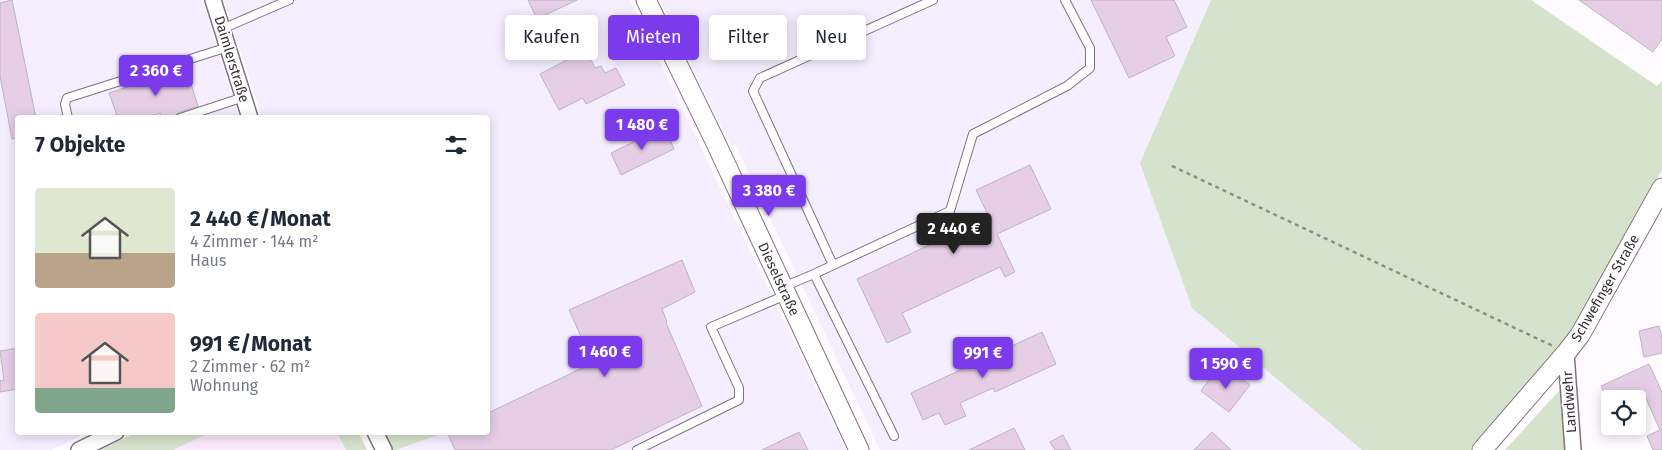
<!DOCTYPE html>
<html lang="de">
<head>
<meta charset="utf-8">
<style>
	:root { --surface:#fff; --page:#f6f6f7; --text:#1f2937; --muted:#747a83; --accent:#7c3aed }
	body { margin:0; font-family:"Fira Sans",sans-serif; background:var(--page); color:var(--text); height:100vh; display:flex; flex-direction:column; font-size:19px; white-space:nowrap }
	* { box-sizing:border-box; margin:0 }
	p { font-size:16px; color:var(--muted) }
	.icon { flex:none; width:28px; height:28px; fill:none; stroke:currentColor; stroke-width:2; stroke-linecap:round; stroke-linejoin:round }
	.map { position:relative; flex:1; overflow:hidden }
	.details { position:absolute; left:15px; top:115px; width:475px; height:320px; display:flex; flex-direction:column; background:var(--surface); border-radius:5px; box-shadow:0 2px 12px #0003 }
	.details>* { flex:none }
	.banner { position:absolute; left:505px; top:15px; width:475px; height:45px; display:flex; gap:10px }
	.tools { position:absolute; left:1601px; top:390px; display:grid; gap:10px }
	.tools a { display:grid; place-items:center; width:45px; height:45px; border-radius:5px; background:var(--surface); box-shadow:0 2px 12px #0003; font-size:25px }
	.price { position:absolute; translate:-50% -42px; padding:0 11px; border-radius:5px; background:var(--accent); color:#fff; font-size:16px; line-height:32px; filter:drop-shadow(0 1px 2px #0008) }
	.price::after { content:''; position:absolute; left:50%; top:30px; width:15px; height:11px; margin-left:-8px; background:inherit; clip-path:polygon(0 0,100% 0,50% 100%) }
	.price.on { background:#222; color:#fff }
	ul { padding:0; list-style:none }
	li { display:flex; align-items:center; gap:15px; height:125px; padding:0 20px }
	li span { display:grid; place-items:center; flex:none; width:140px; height:100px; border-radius:5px; color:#555 }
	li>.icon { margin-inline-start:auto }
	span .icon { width:60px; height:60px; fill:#fffc; stroke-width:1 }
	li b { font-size:21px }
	h2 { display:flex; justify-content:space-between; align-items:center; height:60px; padding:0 20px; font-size:21px }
	.chip { padding:0 18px; border-radius:5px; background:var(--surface); box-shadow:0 2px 12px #0003; font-size:18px; line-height:45px }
	.chip.on { background:var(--accent); color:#fff }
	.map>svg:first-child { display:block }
	.commercial { fill:#f4eeff }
	.built { fill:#f9e9fa }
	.green { fill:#d6e3cc }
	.building { fill:#e5cee6; stroke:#beb4be }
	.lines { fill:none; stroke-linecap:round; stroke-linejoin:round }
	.service-casing { stroke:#7d747e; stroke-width:10 }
	.minor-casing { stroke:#7d747e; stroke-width:18 }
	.tertiary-casing { stroke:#7d747e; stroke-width:21 }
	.path { stroke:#8f8b8f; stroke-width:2.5; stroke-dasharray:4 4; stroke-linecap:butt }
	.service { stroke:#fff; stroke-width:8 }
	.minor { stroke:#fff; stroke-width:15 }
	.tertiary { stroke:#fff; stroke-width:19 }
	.labels { text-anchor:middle; stroke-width:4; stroke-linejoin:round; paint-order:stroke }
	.street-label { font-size:14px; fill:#343034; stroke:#fff }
</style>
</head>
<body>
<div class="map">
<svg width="1662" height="450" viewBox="0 0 1662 450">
	<rect width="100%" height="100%" fill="#fefafe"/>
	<!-- commercial -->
	<path class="commercial" d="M0,0H202L239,117L18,118V432L87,433L51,450H0Z
		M224,0H630L846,450H396L438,435L440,433L488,432V118L262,117Z
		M660,0H1211L1140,163L1192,308L1362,450H880L735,144L730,145Z"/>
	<!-- built -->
	<path class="built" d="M209,432L337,433L346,450H173Z"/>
	<!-- green -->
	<path class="green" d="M1211,0H1531L1657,86L1662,81V170L1573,333L1472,450H1362L1192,308L1140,163Z
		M1560,390L1565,450H1505L1555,395Z
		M137,432H209V433L173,450H100Z
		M337,433H359L367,450H346Z
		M384,433H440L438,435L396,450H392Z"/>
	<!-- building -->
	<path class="building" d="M12,0L36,118H18V138L12,139L0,76V3Z
		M528,0H577L537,19Z
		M1091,0H1174L1187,27L1166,37L1175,56L1129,78Z
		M1579,0H1662V39L1653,52Z
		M586,50L595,68L601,66L605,73L616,68L625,85L586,104L583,98L559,110L540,74Z
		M186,68L198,106L178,113L174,118H161L160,113L146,118H118L109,93Z
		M664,127L674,149L621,175L611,153Z
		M1030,165L1051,209L997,234L1015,272L1005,277L1000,267L902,313L911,332L887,343L857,279L989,217L976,190Z
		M682,260L695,292L662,309L667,322L666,323L702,406L611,450H455L447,432H488V413L593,363L569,310Z
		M1659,326L1662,338V353L1644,357L1639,331Z
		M1042,332L1056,364L995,392L993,388L960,403L966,416L945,425L939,413L923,420L911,393Z
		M18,348V389L0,392V381L4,380L0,351Z
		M1649,364L1662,392V450H1653L1647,436L1660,430L1643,392L1629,399H1607L1601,386Z
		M1231,371L1250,385L1229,412L1201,391L1213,374L1223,381Z
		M1014,428L1025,450H969Z
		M799,432L808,450H762Z
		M1212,432L1231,450H1194Z
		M1063,435L1071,450H1055L1050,442Z"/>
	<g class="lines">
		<defs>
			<path id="service" d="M222,29L289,0
				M68,118L65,104L67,98L228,47
				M180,118L244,97
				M833,265L753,91L760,78L933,0
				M814,274L950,211L973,134L1067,86L1090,68V48L1065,0
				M783,287L814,274L894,436
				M637,450L739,400V388L711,327L786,295"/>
			<path id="minor" d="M213,0L250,118
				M1566,353L1573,450
				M375,432L384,450
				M79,450L116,432"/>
			<path id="tertiary" d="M646,0L714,139L859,450
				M1482,450L1566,353L1580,335L1662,188"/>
		</defs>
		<!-- service casing -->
		<use href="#service" class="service-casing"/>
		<!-- minor casing -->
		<use href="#minor" class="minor-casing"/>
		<!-- tertiary casing -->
		<use href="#tertiary" class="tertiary-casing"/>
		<!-- path -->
		<path class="path" d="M1172,166L1553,346"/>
		<!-- service -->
		<use href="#service" class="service"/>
		<!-- minor -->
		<use href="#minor" class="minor"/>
		<!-- tertiary -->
		<use href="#tertiary" class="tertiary"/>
	</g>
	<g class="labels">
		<!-- street labels -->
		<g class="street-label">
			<text transform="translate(232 59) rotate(73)" y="5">Daimlerstraße</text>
			<text transform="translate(779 279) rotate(65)" y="5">Dieselstraße</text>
			<text transform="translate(1605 288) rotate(-60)" y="5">Schwefinger Straße</text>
			<text transform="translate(1569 402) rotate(-94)" y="5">Landwehr</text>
		</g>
	</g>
</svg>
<div class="tools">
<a><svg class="icon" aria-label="locate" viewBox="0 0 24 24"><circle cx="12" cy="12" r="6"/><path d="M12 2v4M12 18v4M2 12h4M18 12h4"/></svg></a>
</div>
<b class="price" style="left:156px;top:97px">2 360 €</b>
<b class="price" style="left:642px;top:151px">1 480 €</b>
<b class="price" style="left:769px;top:217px">3 380 €</b>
<b class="price on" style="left:954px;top:255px">2 440 €</b>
<b class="price" style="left:605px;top:378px">1 460 €</b>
<b class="price" style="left:983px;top:379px">991 €</b>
<b class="price" style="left:1226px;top:390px">1 590 €</b>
<div class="banner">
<a class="chip">Kaufen</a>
<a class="chip on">Mieten</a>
<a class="chip">Filter</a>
<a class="chip">Neu</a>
</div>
<section class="details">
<h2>7 Objekte<svg class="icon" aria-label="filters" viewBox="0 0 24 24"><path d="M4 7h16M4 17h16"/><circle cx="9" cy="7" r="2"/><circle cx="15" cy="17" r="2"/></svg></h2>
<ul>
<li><span style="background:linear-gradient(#dfe7d0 65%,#b9a48a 0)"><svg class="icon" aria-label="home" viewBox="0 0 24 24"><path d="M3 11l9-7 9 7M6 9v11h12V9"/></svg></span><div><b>2 440 €/Monat</b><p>4 Zimmer · 144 m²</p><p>Haus</p></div></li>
<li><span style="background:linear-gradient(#f6c9c9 75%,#7fa58c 0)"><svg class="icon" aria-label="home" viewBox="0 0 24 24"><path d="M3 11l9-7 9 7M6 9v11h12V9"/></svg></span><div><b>991 €/Monat</b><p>2 Zimmer · 62 m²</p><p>Wohnung</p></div></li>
</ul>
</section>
</div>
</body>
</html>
